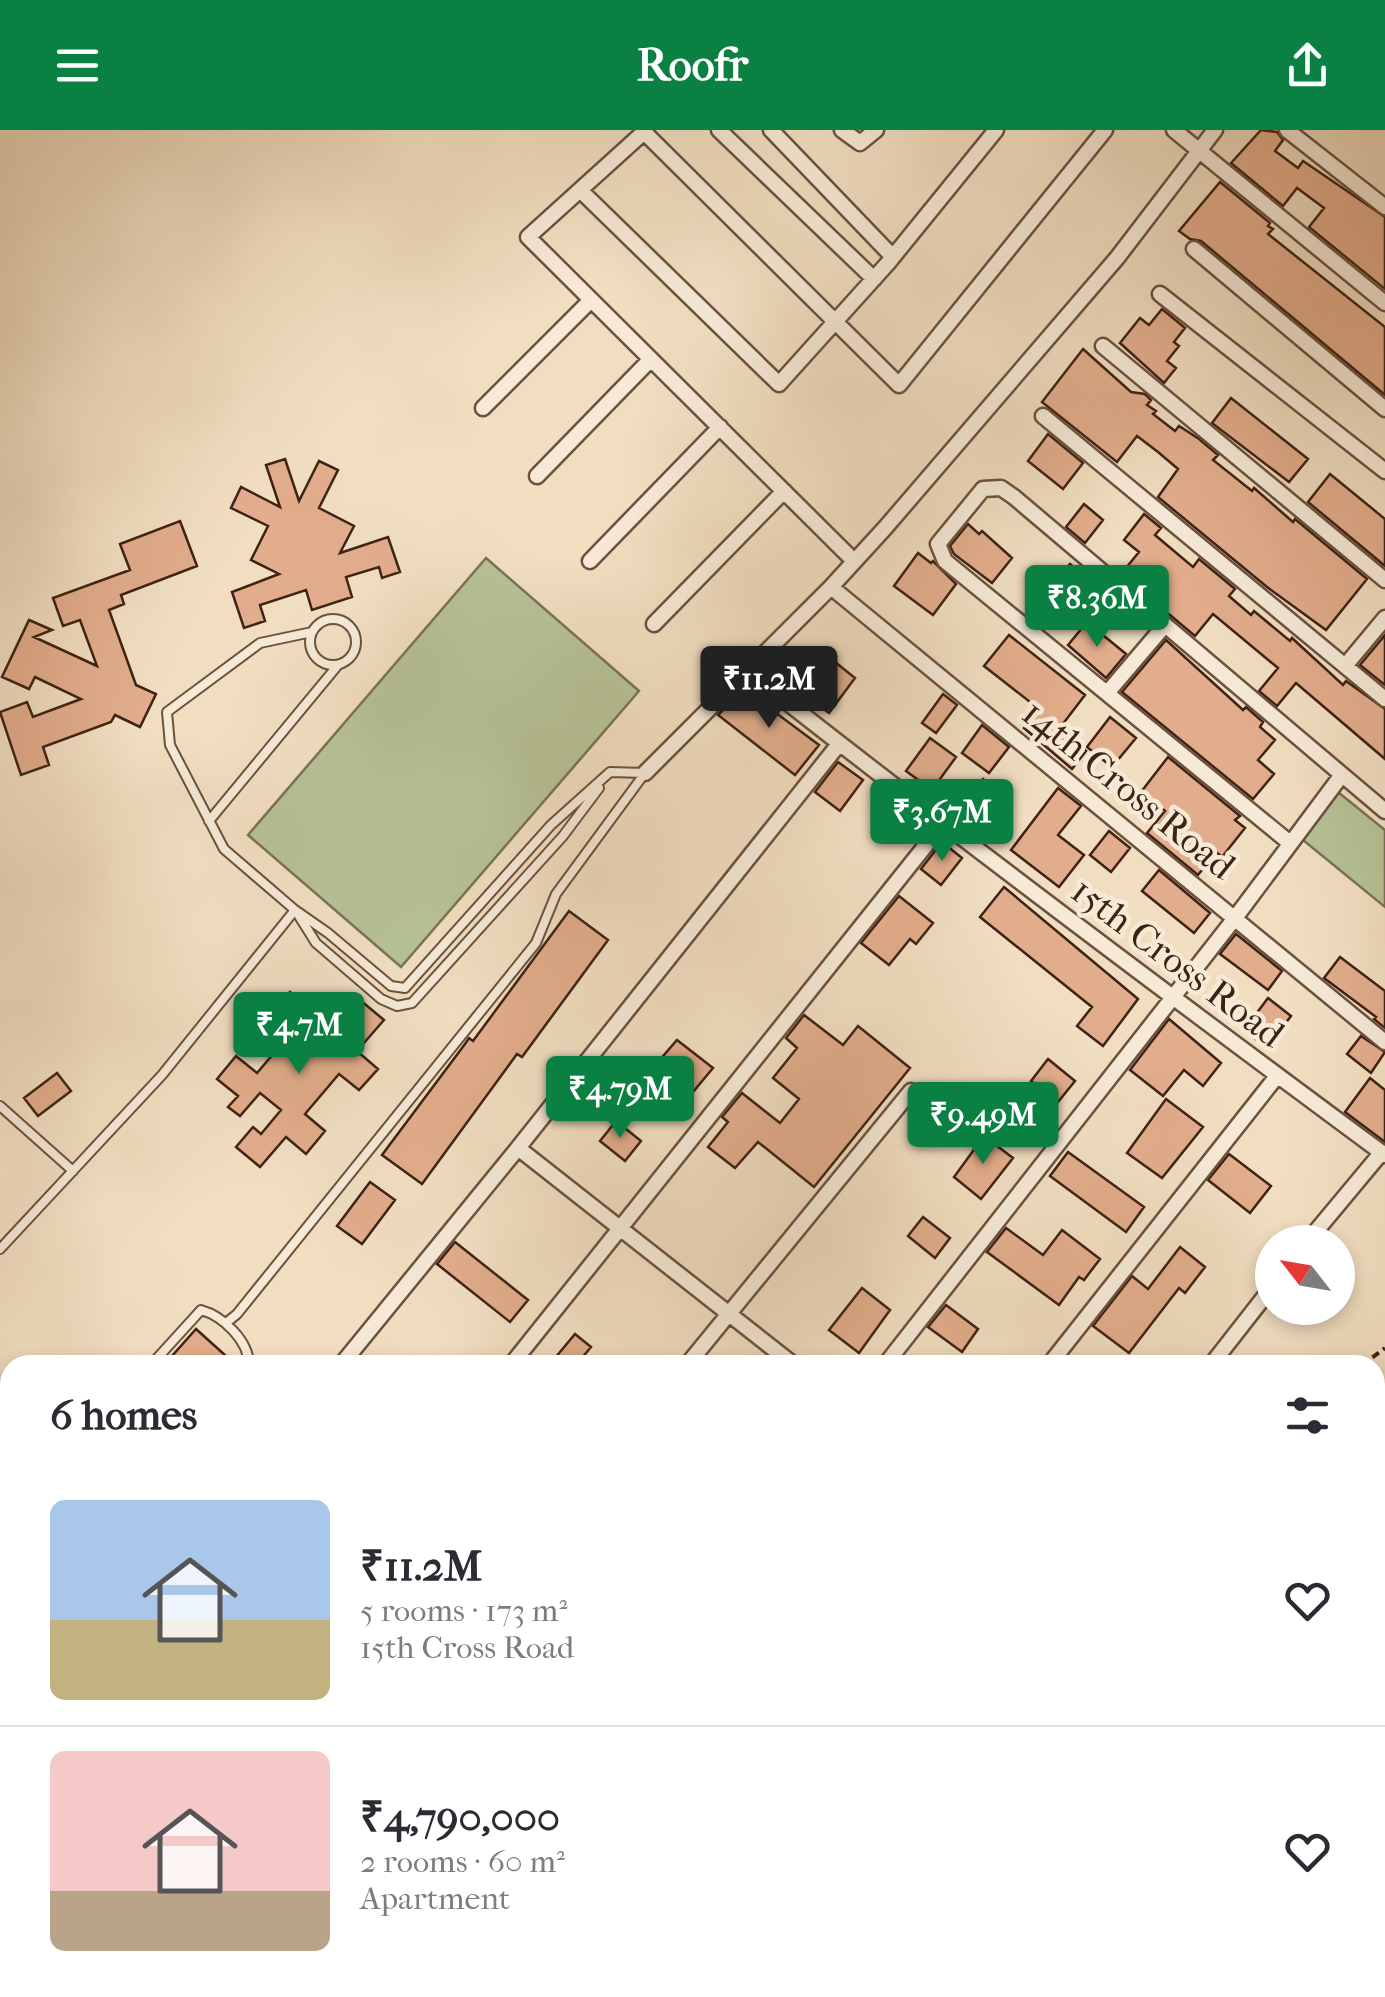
<!DOCTYPE html>
<html lang="en">
<head>
<meta charset="utf-8">
<style>
	:root { --surface:#fff; --page:#f7f7f7; --text:#2b2b33; --muted:#7c7c81; --line:#e1e1e2; --accent:#0b8043 }
	body { margin:0; font-family:"IM FELL French Canon",serif; background:var(--page); color:var(--text); height:100vh; display:flex; flex-direction:column; font-size:38px; white-space:nowrap }
	* { box-sizing:border-box; margin:0 }
	p { font-size:32px; color:var(--muted) }
	.icon { flex:none; width:55px; height:55px; fill:none; stroke:currentColor; stroke-width:2; stroke-linecap:round; stroke-linejoin:round }
	.map { position:relative; flex:1; overflow:hidden }
	.sheet { position:absolute; left:0px; top:1225px; width:1385px; height:642px; display:flex; flex-direction:column; background:var(--surface); border-radius:30px 30px 0 0; box-shadow:0 5px 15px #0003 }
	.sheet>* { flex:none }
	.needle { width:65px; rotate:301deg }
	.buttons { position:absolute; left:1255px; top:1095px; display:grid; gap:20px }
	.buttons a { display:grid; place-items:center; width:100px; height:100px; border-radius:50%; background:var(--surface); box-shadow:0 5px 15px #0003; font-size:50px }
	.price { position:absolute; translate:-50% -85px; padding:0 22px; border-radius:10px; background:var(--accent); color:#fff; font-size:32px; line-height:65px; filter:drop-shadow(0 2px 5px #0008) }
	.price::after { content:''; position:absolute; left:50%; top:60px; width:30px; height:22px; margin-left:-15px; background:inherit; clip-path:polygon(0 0,100% 0,50% 100%) }
	.price.selected { background:#222; color:#fff }
	ul { padding:0; list-style:none }
	li { display:flex; align-items:center; gap:30px; height:250px; padding:0 50px }
	li+li { border-top:2px solid var(--line) }
	li span { display:grid; place-items:center; flex:none; width:280px; height:200px; border-radius:15px; color:#555 }
	li>.icon { margin-inline-start:auto }
	span .icon { width:120px; height:120px; fill:#fffc; stroke-width:1 }
	li b { font-size:42px }
	h2 { display:flex; justify-content:space-between; align-items:center; height:120px; padding:0 50px; font-size:42px }
	header { display:flex; justify-content:space-between; align-items:center; height:130px; padding:0 50px; background:var(--accent); color:#fff; font-size:45px; font-weight:700 }
	.map>svg:first-child { display:block }
	.green { fill:#b6c296; stroke:#7a7254; stroke-width:2.5 }
	.building { fill:#e2ad8c; stroke:#3e2213; stroke-width:2.5 }
	.lines { fill:none; stroke-linecap:round; stroke-linejoin:round }
	.lane-casing { stroke:#6b513e; stroke-width:12 }
	.street-casing { stroke:#6b513e; stroke-width:19 }
	.path { stroke:#3e2213; stroke-width:4; stroke-dasharray:8 5; stroke-linecap:butt }
	.lane { stroke:#f6ead7; stroke-width:8 }
	.street { stroke:#f6ead7; stroke-width:14 }
	.labels { text-anchor:middle; stroke-width:9; stroke-linejoin:round; paint-order:stroke }
	.street-label { font-size:38px; fill:#3e2213; stroke:#f6ead7 }
</style>
</head>
<body>
<header><svg class="icon" aria-label="menu" viewBox="0 0 24 24"><path d="M4 6h16M4 12h16M4 18h16"/></svg>Roofr<svg class="icon" aria-label="share" viewBox="0 0 24 24"><path d="M12 15V3M7 8l5-5 5 5M5 13v7h14v-7"/></svg></header>
<div class="map">
<svg width="1385" height="1867" viewBox="0 0 1385 1867">
	<rect width="100%" height="100%" fill="#f1dec1"/>
	<filter id="stains"><feTurbulence type="fractalNoise" baseFrequency=".002" numOctaves="4"/><feColorMatrix values="0 0 0 0 .2 0 0 0 0 .09 0 0 0 0 .02 0 0 0 .5 -.17"/></filter>
	<radialGradient id="worn" r=".72"><stop offset=".6" stop-color="#630" stop-opacity="0"/><stop offset="1" stop-color="#630" stop-opacity=".3"/></radialGradient>
	<!-- green -->
	<path class="green" d="M486,428L639,561L401,837L248,705Z
		M1338,662L1385,700V777L1303,710Z"/>
	<!-- building -->
	<path class="building" d="M1261,0L1277,2L1283,10L1275,21L1298,38L1303,31L1385,87V159L1309,97L1324,78L1297,58L1283,76L1231,33Z
		M1220,52L1270,93L1268,96L1273,99L1268,104L1385,197V265L1201,111L1190,109L1179,101Z
		M1162,179L1185,198L1174,212L1179,216L1167,231L1176,238L1164,253L1120,213L1140,188L1149,195Z
		M1083,219L1131,262L1145,264L1151,270L1147,275L1156,281L1153,284L1175,301L1179,296L1199,309L1218,325L1213,330L1252,361L1254,358L1293,392L1295,389L1367,449L1326,500L1267,457L1158,367L1178,339L1158,322L1137,306L1117,332L1042,272Z
		M1231,268L1308,329L1289,352L1212,293Z
		M1048,304L1083,333L1063,359L1028,331Z
		M285,329L299,371L319,331L338,340L319,378L354,396L340,423L388,407L400,442L382,448L379,437L346,447L352,467L312,480L306,460L260,475L265,491L244,498L232,462L279,444L251,430L268,396L231,378L241,357L280,377L266,335Z
		M1330,344L1385,389V436L1308,372Z
		M1084,374L1103,390L1085,413L1066,397Z
		M1144,384L1161,398L1155,405L1193,437L1199,429L1235,459L1229,466L1251,485L1254,481L1290,511L1292,508L1343,555L1346,551L1385,579V629L1296,553L1277,576L1259,561L1278,538L1213,484L1195,506L1121,444L1139,422L1124,410Z
		M180,391L197,436L121,465L124,474L109,480L136,555L156,564L140,597L115,585L111,592L43,617L49,635L21,645L0,582L27,572L33,587L81,569L35,547L29,559L2,547L29,490L52,500L34,507L97,536L80,490L63,496L53,468L130,440L120,414Z
		M968,394L979,404L982,401L1012,428L992,453L954,424L950,416Z
		M918,423L931,433L933,431L956,454L933,485L894,456Z
		M1070,434L1090,450L1067,478L1047,462Z
		M1087,492L1126,524L1106,548L1068,515Z
		M1009,505L1085,565L1059,599L1086,621L1072,639L1024,598L1039,579L984,536Z
		M1385,505V555L1360,535Z
		M1166,510L1243,580L1246,577L1263,592L1260,597L1275,610L1258,630L1274,644L1253,669L1122,562Z
		M835,532L855,548L829,583L809,568Z
		M744,559L819,615L795,645L718,585Z
		M943,564L957,575L936,603L922,593Z
		M1110,587L1136,608L1112,637L1087,617Z
		M982,595L1009,617L989,643L962,623Z
		M930,608L956,627L932,660L906,641Z
		M1168,627L1240,686L1235,690L1245,698L1222,727L1216,722L1198,745L1147,703L1165,681L1141,662Z
		M838,632L863,650L840,681L815,662Z
		M983,649L1008,667L982,701L958,684Z
		M1058,658L1081,676L1058,705L1084,725L1059,757L1011,720Z
		M1109,701L1130,718L1111,742L1090,725Z
		M942,712L962,728L941,755L921,739Z
		M1159,740L1210,783L1194,803L1142,761Z
		M1004,757L1138,869L1103,916L1077,896L1092,877L980,787Z
		M899,766L933,793L916,814L910,809L889,835L861,813Z
		M569,781L608,810L522,927L517,924L422,1054L382,1025L465,914L469,908L473,911Z
		M1236,804L1282,841L1268,860L1220,824Z
		M1340,827L1385,861V898L1374,889L1376,887L1324,848Z
		M290,862L311,879L304,887L314,896L309,902L331,920L351,896L343,890L360,870L384,890L357,921L378,939L359,960L339,944L305,984L325,1001L306,1024L286,1007L260,1037L236,1017L253,997L261,1004L281,980L260,963L240,986L228,977L238,966L217,949L236,926L257,943L291,903L270,885Z
		M1268,868L1291,886L1267,918L1244,900Z
		M804,885L843,915L858,896L910,938L814,1057L758,1012L735,1038L708,1017L728,992L722,987L742,963L780,993L799,969L773,948L797,918L786,908Z
		M1169,889L1221,933L1203,956L1184,940L1163,966L1130,940Z
		M1361,906L1385,922L1371,943L1347,924Z
		M677,910L713,938L693,962L657,933Z
		M1048,929L1075,951L1058,972L1031,951Z
		M57,943L71,961L38,986L24,968Z
		M1370,948L1385,960V1012L1345,982Z
		M1166,969L1203,997L1162,1048L1127,1023Z
		M616,991L641,1011L625,1031L600,1011Z
		M984,1006L1013,1028L981,1069L954,1047Z
		M1068,1022L1144,1077L1126,1102L1050,1046Z
		M1229,1024L1271,1056L1250,1083L1208,1050Z
		M370,1052L395,1070L362,1114L337,1096Z
		M923,1087L950,1108L935,1128L908,1106Z
		M1006,1098L1043,1125L1062,1100L1100,1129L1084,1150L1079,1147L1059,1175L987,1122Z
		M455,1112L528,1170L510,1192L437,1134Z
		M1180,1117L1205,1137L1185,1163L1179,1158L1129,1223L1093,1196L1132,1146L1148,1159Z
		M862,1158L890,1180L859,1223L829,1200Z
		M946,1175L978,1199L962,1222L928,1197Z
		M196,1199L236,1235H164Z
		M575,1204L591,1217L576,1235H564L555,1228Z"/>
	<g class="lines">
		<defs>
			<path id="lane" d="M310 512a23 23 0 1 1 46 0a23 23 0 1 1-46 0Z
				M209,691L338,535
				M295,780L328,803L391,856L405,858L551,695L610,642L645,643
				M299,786L316,813L381,869L397,876L412,873L563,706L599,658
				M0,976L73,1041
				M0,1119L162,945L295,780L224,719L170,615L167,582L260,513L312,502
				M226,1193L237,1184L536,813L556,764L645,643
				M151,1235L201,1180C223,1186 249,1211 249,1235"/>
			<path id="street" d="M719,0L874,149
				M771,0L893,127
				M842,0L860,13L876,0
				M1174,0L1385,173
				M1287,0L1385,77
				M580,60L779,254L888,133L996,0
				M1194,119L1385,279
				M1160,164L1385,341
				M1103,216L1385,450
				M483,278L591,170
				M1043,286L1385,569
				M537,346L650,230
				M590,431L720,297
				M854,431L528,107L644,2L899,255L1105,0
				M831,457L1385,912
				M654,494L784,361
				M1345,536L1385,488
				M746,540C956,706 1170,866 1385,1025
				M1108,562L1165,495
				M645,643L831,457L885,398L1117,128L1215,0
				M1290,713L945,431L938,414L983,359L1001,358L1014,367L1385,681
				M518,1018L794,1235
				M1307,1112L1382,1022
				M341,1235L518,1018L839,614
				M511,1235L942,695
				M687,1235L911,961
				M885,1235L1235,788L1341,646
				M1049,1235L1277,946
				M1211,1235L1272,1157
				M1375,1379L1385,1385
				M1375,1491L1385,1498
				M1375,1619L1385,1626
				M1375,1767L1385,1774
				M0,1775L10,1786
				M604,1858L616,1867
				M754,1858L766,1867
				M946,1858L960,1867
				M1225,1858L1238,1867
				M199,1867L206,1858
				M289,1867L296,1858
				M377,1867L384,1858
				M786,1867L794,1858"/>
		</defs>
		<!-- lane casing -->
		<use href="#lane" class="lane-casing"/>
		<!-- street casing -->
		<use href="#street" class="street-casing"/>
		<!-- path -->
		<path class="path" d="M1362,1235L1385,1218"/>
		<!-- lane -->
		<use href="#lane" class="lane"/>
		<!-- street -->
		<use href="#street" class="street"/>
	</g>
	<g class="labels">
		<!-- street labels -->
		<g class="street-label">
			<text transform="translate(1129 659) rotate(39)" y="13">14th Cross Road</text>
			<text transform="translate(1178 832) rotate(37)" y="13">15th Cross Road</text>
		</g>
	</g>
	<rect width="100%" height="100%" filter="url(#stains)"/>
	<rect width="100%" height="100%" fill="url(#worn)"/>
</svg>
<div class="buttons">
<a><svg class="needle" viewBox="-14 -14 28 28"><path d="M0-13l5 13h-10z" fill="#e53935"/><path d="M0 13l5-13h-10z" fill="#7c7c81"/></svg></a>
</div>
<b class="price" style="left:1097px;top:520px">₹8.36M</b>
<b class="price selected" style="left:769px;top:601px">₹11.2M</b>
<b class="price" style="left:942px;top:734px">₹3.67M</b>
<b class="price" style="left:299px;top:947px">₹4.7M</b>
<b class="price" style="left:620px;top:1011px">₹4.79M</b>
<b class="price" style="left:983px;top:1037px">₹9.49M</b>
<section class="sheet">
<h2>6 homes<svg class="icon" aria-label="filters" viewBox="0 0 24 24"><path d="M4 7h16M4 17h16"/><circle cx="9" cy="7" r="2"/><circle cx="15" cy="17" r="2"/></svg></h2>
<ul>
<li><span style="background:linear-gradient(#a9c7e8 60%,#c2b280 0)"><svg class="icon" aria-label="home" viewBox="0 0 24 24"><path d="M3 11l9-7 9 7M6 9v11h12V9"/></svg></span><div><b>₹11.2M</b><p>5 rooms · 173 m²</p><p>15th Cross Road</p></div><svg class="icon" aria-label="heart" viewBox="0 0 24 24"><path d="M12 20l-8-8c-3-5 5-10 8-4 3-6 11-1 8 4z"/></svg></li>
<li><span style="background:linear-gradient(#f6c9c9 70%,#b9a48a 0)"><svg class="icon" aria-label="home" viewBox="0 0 24 24"><path d="M3 11l9-7 9 7M6 9v11h12V9"/></svg></span><div><b>₹4,790,000</b><p>2 rooms · 60 m²</p><p>Apartment</p></div><svg class="icon" aria-label="heart" viewBox="0 0 24 24"><path d="M12 20l-8-8c-3-5 5-10 8-4 3-6 11-1 8 4z"/></svg></li>
</ul>
</section>
</div>
</body>
</html>
